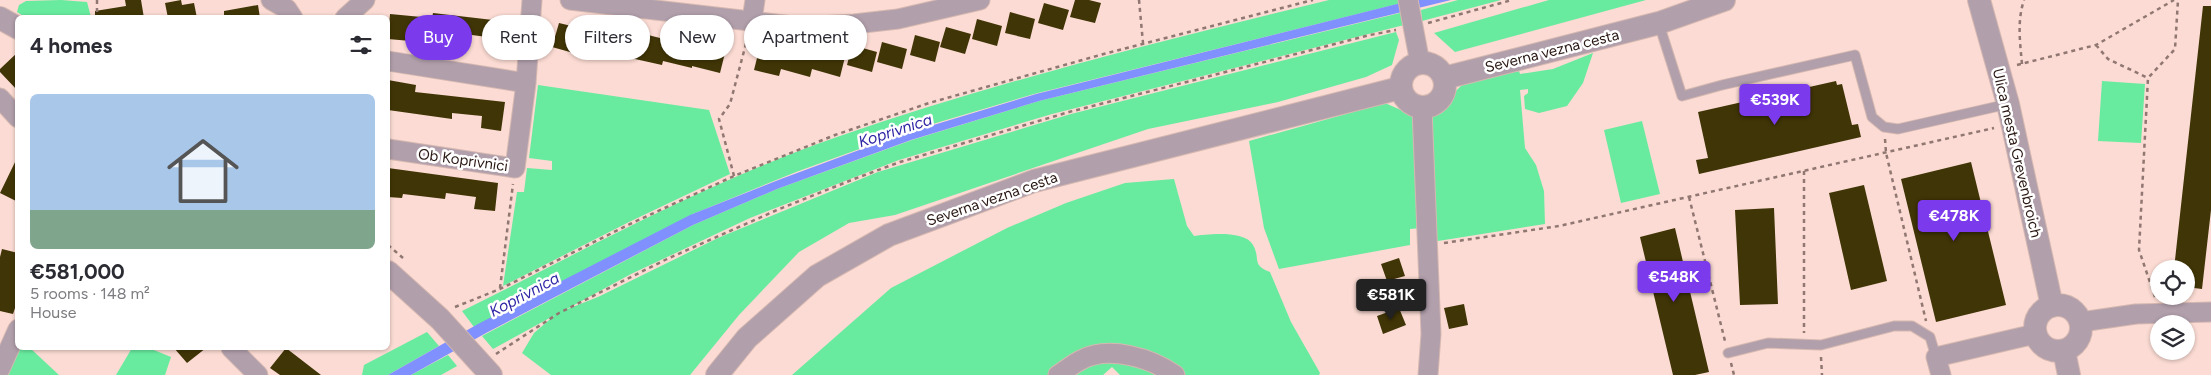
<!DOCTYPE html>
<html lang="en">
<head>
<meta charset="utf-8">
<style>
	:root { --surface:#fff; --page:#f2f2f3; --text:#2b2b33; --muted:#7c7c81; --accent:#7c3aed }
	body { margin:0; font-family:Figtree,sans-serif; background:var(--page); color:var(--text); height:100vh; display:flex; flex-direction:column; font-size:19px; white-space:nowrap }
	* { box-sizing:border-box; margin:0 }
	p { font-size:16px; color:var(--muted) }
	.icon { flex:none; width:28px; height:28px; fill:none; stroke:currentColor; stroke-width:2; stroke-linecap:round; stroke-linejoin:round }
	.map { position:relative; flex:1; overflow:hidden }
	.drawer { position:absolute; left:15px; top:15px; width:375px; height:335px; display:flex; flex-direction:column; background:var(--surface); border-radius:8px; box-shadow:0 1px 4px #0004 }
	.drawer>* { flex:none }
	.guide { position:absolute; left:405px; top:15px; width:475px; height:45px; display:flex; gap:10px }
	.tools { position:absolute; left:2150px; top:260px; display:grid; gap:10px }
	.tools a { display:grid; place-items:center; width:45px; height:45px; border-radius:50%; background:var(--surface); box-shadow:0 1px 4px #0004; font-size:25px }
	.price { position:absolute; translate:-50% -42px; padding:0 11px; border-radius:5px; background:var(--accent); color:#fff; font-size:16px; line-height:32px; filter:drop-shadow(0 1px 2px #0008) }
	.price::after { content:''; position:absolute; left:50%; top:30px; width:15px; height:11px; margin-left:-8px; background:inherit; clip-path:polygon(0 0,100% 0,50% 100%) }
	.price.selected { background:#222; color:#fff }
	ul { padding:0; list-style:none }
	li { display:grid; align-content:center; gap:10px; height:265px; padding:0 15px }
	li span { display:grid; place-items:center; height:155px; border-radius:8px; color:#555 }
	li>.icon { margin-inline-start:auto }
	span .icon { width:90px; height:90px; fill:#fffc; stroke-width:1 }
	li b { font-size:21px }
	h2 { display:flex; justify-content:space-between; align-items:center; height:60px; padding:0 15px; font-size:21px }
	.pill { padding:0 18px; border-radius:22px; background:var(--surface); box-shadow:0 1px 4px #0004; font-size:18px; line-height:45px }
	.pill.selected { background:var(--accent); color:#fff }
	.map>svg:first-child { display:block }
	.green { fill:#68eb9f }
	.water { fill:#8090fe }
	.building { fill:#403506 }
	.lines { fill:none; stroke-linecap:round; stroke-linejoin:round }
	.service-casing { stroke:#d5b8b0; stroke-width:11 }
	.minor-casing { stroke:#d5b8b0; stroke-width:21 }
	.tertiary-casing { stroke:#d5b8b0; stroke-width:24 }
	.path { stroke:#907771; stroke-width:2.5; stroke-dasharray:4 4; stroke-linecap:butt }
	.service { stroke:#b19fac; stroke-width:9 }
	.minor { stroke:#b19fac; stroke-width:19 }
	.tertiary { stroke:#b19fac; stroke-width:22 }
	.labels { text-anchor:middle; stroke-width:5; stroke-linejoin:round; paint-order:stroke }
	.street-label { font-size:15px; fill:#291712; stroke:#fff }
	.water-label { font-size:16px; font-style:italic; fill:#2f26a5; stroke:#fff }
</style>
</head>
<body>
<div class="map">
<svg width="2211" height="375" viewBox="0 0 2211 375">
	<rect width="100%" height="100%" fill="#fbdbd3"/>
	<!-- green -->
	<path class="green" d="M61,0L87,2L91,17H25L17,12L19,5L26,1Z
		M1329,0H1401L1402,3L1034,94L909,131L796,172L693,214L474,327L462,311C585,250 707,182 837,137C998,81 1163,41 1329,0Z
		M1458,0H1501L1422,21L1421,10Z
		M1549,0H1646L1455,52L1434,33Z
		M1404,12L1408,24L1052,114L899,160L750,218L631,274L565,310L598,297L718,238L878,172L1071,114L1396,32L1399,40L1392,65L1366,77L1278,102L1148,129L895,215L849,223L799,252L739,315L690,375H551L522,353L534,333L555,315L493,349L482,336L693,225L777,189L912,140L1039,101Z
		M1593,53L1583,83L1567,106L1539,113L1525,109L1524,96L1528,93V89L1520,90L1525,148L1536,165L1544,191L1545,224L1438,241L1435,239L1430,116L1464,83L1519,71L1520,74L1553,69Z
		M2102,81L2145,84L2141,143L2098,141Z
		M538,85L709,110L730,174L629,222L503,286L517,192H524L527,168L552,170V161L529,158Z
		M1385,103L1419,118L1421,228L1410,229V245L1279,269L1264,228L1249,141Z
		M1642,121L1660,194L1621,203L1604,130Z
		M1174,179L1187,226L1194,236C1208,234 1245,230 1253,245C1261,259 1251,265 1270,272L1291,322L1320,373L1319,375H1179L1127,353L1054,375H792L891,288L1007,228L1066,203L1125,183Z
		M427,332L439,346L388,375H362L364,365Z
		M18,348H30L59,375H2Z
		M132,348H149L171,357L165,375H116Z
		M448,355L457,366L441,375H411Z
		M1116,358L1164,375H1120L1112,367L1103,375H1068L1087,362Z"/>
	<!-- water -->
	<path class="water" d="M1413,0H1451L1039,101L911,140L777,189L693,225L486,333L411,375H388L478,324L690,215L781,179L897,136L1036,94Z"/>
	<!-- building -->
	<path class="building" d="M125,0H141L144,18H95V11L126,6Z
		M181,0L182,5L194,3L197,18H168L165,3Z
		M1075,0H1089L1101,3L1095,23L1070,17Z
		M1044,3L1069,10L1063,30L1038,23Z
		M258,5L260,18H224V11Z
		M2203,6H2211V210L2202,289L2186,287V269H2174Z
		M1010,12L1035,19L1030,39L1005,33Z
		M433,13L510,22L506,51L486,48L487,37L457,33V39L422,34V42L388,39L390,14L432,18Z
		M977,19L1002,26L997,46L972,39Z
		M559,23L588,30L589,26L615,33L616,30L643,37L644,34L672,41L673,38L726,49L720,73L692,66V68L663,61L662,65L608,53L607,57L578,50L577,54L552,47Z
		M946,27L971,34L965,54L940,47Z
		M915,35L940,42L935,62L910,55Z
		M882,42L907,49L902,69L877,62Z
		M852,45L877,52L872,72L847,65Z
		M759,50L788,58L790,50L818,57L820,50L845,57L840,77L812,69L810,77L781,69L779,76L754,70Z
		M18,52V91L0,72V69Z
		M388,80L416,85L415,92L505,102L501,131L481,128L482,116L452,113V119L388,110Z
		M1836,81L1837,85L1842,84L1852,125L1858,124L1861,137L1699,174L1696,160L1708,158L1698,112Z
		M18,156V202L0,193Z
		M1971,162L2006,305L1936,322L1901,179Z
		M388,168L498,183L495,211L474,209L476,197L446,193L445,199L403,194L402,198L388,197Z
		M1864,185L1887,281L1851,290L1829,193Z
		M1774,208L1778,304L1740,305L1735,210Z
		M1675,228L1709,372L1695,375H1673L1640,237Z
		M2,249L18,253V299L13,314L0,311V257Z
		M1399,258L1405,276L1387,281L1381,264Z
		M1464,304L1468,325L1449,329L1444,308Z
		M1399,308L1406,325L1383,334L1377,316Z
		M174,348H206L187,363Z
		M286,348L321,375H280L270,368Z"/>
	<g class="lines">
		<defs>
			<path id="service" d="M1659,24L1682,96L1722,85L1855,55L1872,117L1884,127L1898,129L2008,104
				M1728,353L1768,343L1821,345L1894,326H1912L1930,337L1936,357"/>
			<path id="minor" d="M271,0L287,9L293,18
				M570,0L801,27L854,24L898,19L980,0
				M1408,0L1420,63
				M345,18L365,0
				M752,20L755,0
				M388,61L526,83
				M0,98L18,118
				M1422,108L1431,334L1428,375
				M388,149L515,168L526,83L532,0
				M2081,322L2136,314L2211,312
				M231,348L258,375
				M0,369L18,329
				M1058,375C1066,370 1073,364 1081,360C1109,345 1151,358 1175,375
				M1941,375L1936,357L2035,334"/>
			<path id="tertiary" d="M1979,0L2008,104L2052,306
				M0,18L18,28
				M1401 85a22 22 0 1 1 44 0a22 22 0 1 1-44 0Z
				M1444,78L1659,23L1724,0
				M388,272L440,319L491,375
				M2035 328a23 23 0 1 1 46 0a23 23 0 1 1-46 0Z
				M2064,351L2069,375
				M717,375L747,338L817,276L889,235L1034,181L1400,88"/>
		</defs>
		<!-- service casing -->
		<use href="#service" class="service-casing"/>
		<!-- minor casing -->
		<use href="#minor" class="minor-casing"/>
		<!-- tertiary casing -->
		<use href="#tertiary" class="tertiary-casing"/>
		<!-- path -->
		<path class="path" d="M97,0V18
			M1139,0L1143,43
			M1428,23L1512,0
			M2096,45L2108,59L2148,78
			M2022,64C2020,42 2017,21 2024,0
			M2017,65L2096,45L2174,0
			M1885,139L1886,153L1926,321
			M1804,171V333
			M734,176L719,119L730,104L748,36
			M1689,197L1725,341
			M1444,243L1559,226L1994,128
			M388,245L403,258
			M500,288L513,184
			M2155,297L2139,250L2148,78L2175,49L2178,0
			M455,307L500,289L630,224L734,176L835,135L929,103L1100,55L1313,0
			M496,354L559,313L667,259L777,210L854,179L900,162L1069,112L1370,35L1396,30
			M1821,357L1822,375
			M1731,363L1734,375"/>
		<!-- service -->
		<use href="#service" class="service"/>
		<!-- minor -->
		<use href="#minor" class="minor"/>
		<!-- tertiary -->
		<use href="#tertiary" class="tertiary"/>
	</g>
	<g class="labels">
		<!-- street labels -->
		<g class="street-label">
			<text transform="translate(1552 51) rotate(-14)" y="5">Severna vezna cesta</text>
			<text transform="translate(2017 153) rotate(77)" y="5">Ulica mesta Grevenbroich</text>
			<text transform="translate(463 160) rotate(8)" y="5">Ob Koprivnici</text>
			<text transform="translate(992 199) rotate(-19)" y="5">Severna vezna cesta</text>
		</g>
		<!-- water labels -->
		<g class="water-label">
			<text transform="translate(895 130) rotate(-18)" y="6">Koprivnica</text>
			<text transform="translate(524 294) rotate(-28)" y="6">Koprivnica</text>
		</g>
	</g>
</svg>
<div class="tools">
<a><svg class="icon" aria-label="locate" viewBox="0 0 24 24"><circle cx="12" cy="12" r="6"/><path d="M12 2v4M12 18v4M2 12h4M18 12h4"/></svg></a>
<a><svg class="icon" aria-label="layers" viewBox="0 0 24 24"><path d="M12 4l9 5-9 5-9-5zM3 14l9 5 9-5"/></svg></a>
</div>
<b class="price" style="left:1775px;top:126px">€539K</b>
<b class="price" style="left:1954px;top:242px">€478K</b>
<b class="price" style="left:1674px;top:303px">€548K</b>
<b class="price selected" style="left:1391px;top:321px">€581K</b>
<div class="guide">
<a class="pill selected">Buy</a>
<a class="pill">Rent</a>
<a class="pill">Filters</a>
<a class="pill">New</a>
<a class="pill">Apartment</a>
</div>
<section class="drawer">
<h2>4 homes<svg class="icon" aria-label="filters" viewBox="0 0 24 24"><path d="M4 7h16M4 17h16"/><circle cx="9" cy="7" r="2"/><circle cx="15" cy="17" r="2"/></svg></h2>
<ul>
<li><span style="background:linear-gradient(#a9c7e8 75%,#7fa58c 0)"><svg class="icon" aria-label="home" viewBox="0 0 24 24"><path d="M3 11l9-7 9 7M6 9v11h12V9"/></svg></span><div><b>€581,000</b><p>5 rooms · 148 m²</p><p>House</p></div></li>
</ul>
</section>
</div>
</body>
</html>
